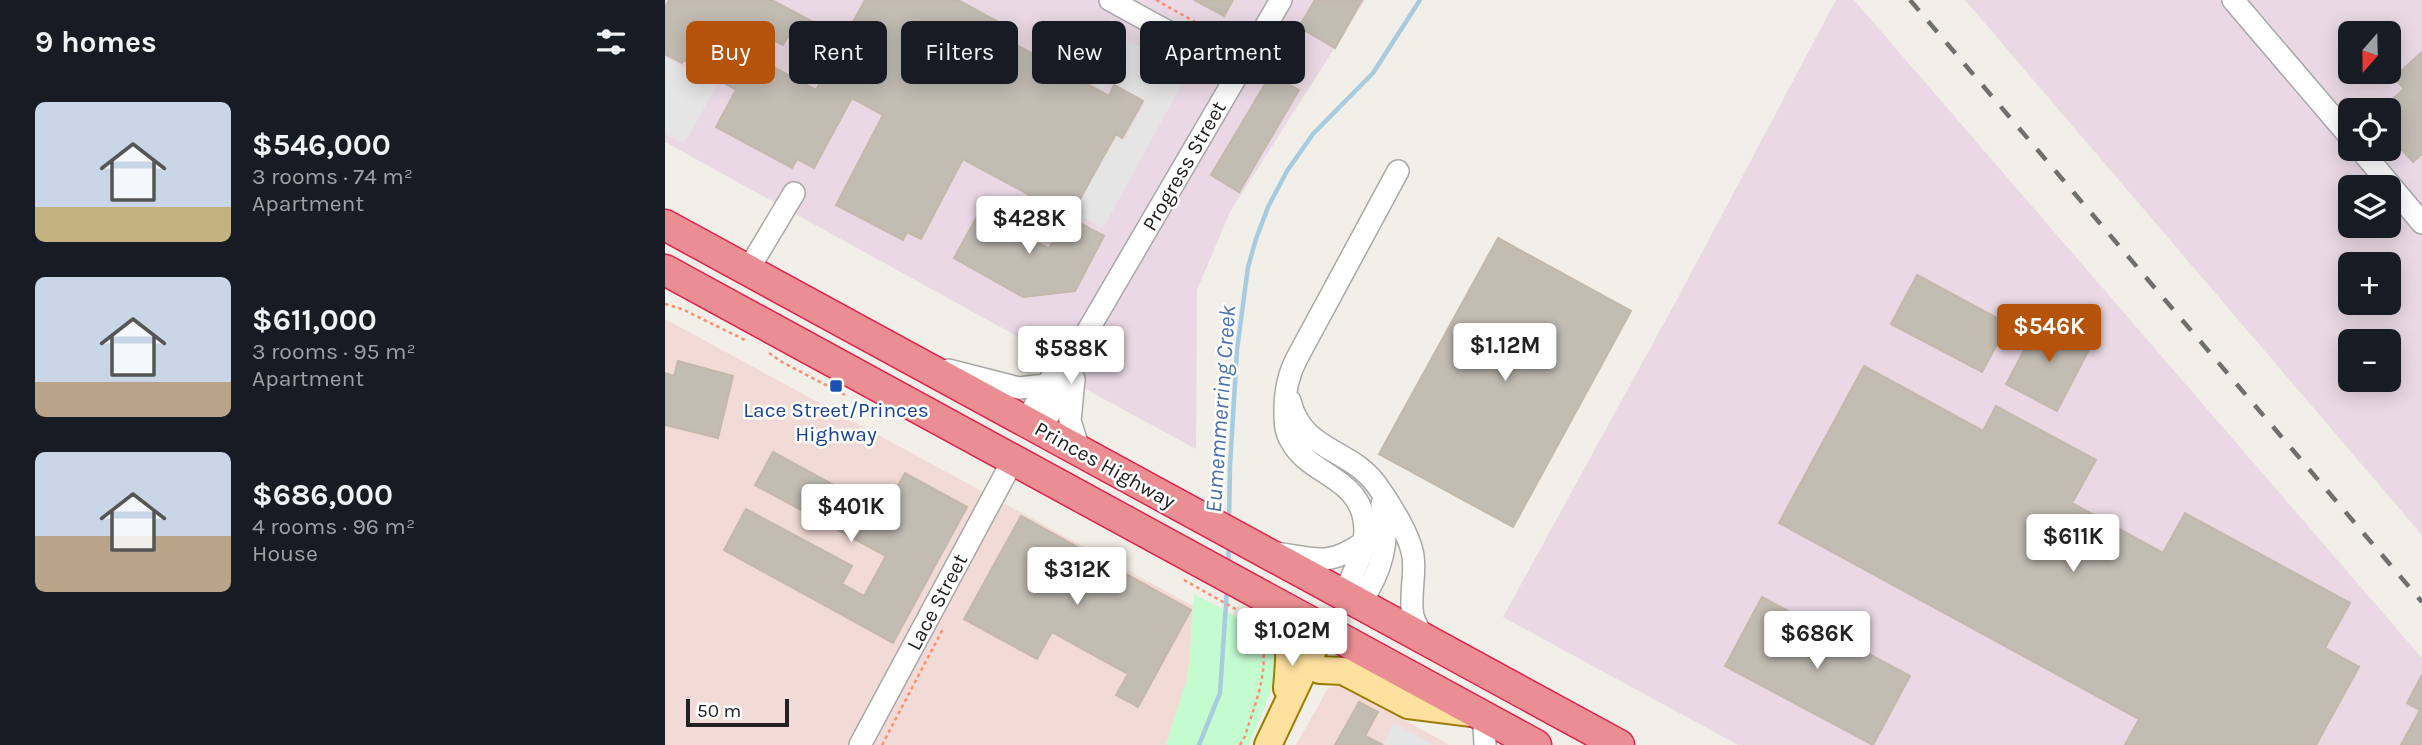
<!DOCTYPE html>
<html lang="en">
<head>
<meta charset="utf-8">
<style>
	:root { --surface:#171b24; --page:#20242c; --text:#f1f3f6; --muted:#9ea1a6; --accent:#b45309 }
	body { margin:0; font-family:Karla,sans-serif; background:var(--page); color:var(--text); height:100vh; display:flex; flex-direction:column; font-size:26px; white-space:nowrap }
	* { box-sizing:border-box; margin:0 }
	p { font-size:23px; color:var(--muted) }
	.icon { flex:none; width:38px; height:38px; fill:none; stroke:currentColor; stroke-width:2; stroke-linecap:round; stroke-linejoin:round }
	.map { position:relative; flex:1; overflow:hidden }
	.details { display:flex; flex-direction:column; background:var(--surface); width:665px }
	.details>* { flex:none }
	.guide { position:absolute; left:21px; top:21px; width:665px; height:63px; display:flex; gap:14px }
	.needle { width:46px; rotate:200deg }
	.fabs { position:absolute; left:1673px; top:21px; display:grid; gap:14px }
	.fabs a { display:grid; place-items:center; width:63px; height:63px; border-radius:10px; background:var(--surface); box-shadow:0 4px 18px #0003; font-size:35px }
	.scale { position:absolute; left:21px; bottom:18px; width:103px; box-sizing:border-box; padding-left:7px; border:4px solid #212121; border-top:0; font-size:19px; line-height:24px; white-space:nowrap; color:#212121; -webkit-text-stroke:5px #fff; paint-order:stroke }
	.price { position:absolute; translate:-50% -60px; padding:0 16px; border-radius:7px; background:#fff; color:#222; font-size:23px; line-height:46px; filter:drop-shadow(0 2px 4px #0008) }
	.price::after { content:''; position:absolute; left:50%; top:42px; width:21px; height:16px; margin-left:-10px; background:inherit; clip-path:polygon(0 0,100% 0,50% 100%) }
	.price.current { background:var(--accent); color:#fff }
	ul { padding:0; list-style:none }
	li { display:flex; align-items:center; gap:21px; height:175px; padding:0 35px }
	li span { display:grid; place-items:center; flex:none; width:196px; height:140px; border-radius:10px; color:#555 }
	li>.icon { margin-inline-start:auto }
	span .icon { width:84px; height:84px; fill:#fffc; stroke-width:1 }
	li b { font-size:30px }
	h2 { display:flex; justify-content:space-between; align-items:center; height:84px; padding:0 35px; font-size:30px }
	.pill { padding:0 24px; border-radius:10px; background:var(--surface); box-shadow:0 4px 18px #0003; font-size:24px; line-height:63px }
	.pill.current { background:var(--accent); color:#fff }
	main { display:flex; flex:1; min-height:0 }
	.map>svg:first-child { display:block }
	.commercial { fill:#f2dbd6 }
	.industrial { fill:#ead9e5; fill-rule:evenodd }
	.park { fill:#c4fbcf }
	.parking { fill:#e5e5e5 }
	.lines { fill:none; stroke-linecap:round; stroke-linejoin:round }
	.stream { stroke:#a7cce0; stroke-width:4.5 }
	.building { fill:#c2bcb3; stroke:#c3b8a9; stroke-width:2 }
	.minor-casing { stroke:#a8a8a8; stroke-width:24 }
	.major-casing { stroke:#9d7d00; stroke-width:30 }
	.highway-casing { stroke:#e0234d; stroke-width:33 }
	.path { stroke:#fd8d6c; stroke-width:2.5; stroke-dasharray:3.5 3.5; stroke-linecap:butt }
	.minor { stroke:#fff; stroke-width:21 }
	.major { stroke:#fee19f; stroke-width:26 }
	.highway { stroke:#ea8e93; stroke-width:30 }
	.rail { stroke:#6f6f6f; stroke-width:4.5; stroke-dasharray:14 14; stroke-linecap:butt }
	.transit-dot { fill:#1a4fb4; stroke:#fff; stroke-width:2.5 }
	.labels { text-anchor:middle; stroke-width:5; stroke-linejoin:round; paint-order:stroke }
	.street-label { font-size:21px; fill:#212121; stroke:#fff }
	.transit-label { font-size:21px; fill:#164399; stroke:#fff }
	.water-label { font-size:23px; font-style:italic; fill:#4971b4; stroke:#fff }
</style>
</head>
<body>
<main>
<section class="details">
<h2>9 homes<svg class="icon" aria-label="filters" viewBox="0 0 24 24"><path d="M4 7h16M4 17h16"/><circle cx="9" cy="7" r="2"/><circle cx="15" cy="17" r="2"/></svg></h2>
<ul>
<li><span style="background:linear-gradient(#c9d6e8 75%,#c2b280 0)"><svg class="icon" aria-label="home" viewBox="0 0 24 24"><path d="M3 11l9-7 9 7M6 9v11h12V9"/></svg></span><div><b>$546,000</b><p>3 rooms · 74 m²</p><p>Apartment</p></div></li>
<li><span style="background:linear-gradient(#c9d6e8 75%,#b9a48a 0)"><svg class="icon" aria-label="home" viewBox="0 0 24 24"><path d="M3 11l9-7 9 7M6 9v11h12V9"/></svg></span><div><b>$611,000</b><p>3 rooms · 95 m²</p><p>Apartment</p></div></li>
<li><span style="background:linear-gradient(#c9d6e8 60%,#b9a48a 0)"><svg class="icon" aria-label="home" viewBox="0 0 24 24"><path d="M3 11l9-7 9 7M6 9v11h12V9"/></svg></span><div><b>$686,000</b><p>4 rooms · 96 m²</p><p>House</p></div></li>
</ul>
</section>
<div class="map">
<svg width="1757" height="745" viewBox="0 0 1757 745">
	<rect width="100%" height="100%" fill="#f1efe7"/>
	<!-- commercial -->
	<path class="commercial" d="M0,319L528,606L523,676L501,745H0Z
		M675,685L785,745H631L663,688Z"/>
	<!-- industrial -->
	<path class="industrial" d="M0,0H700L565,212L532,290L531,449L422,390L375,349L0,142Z
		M1171,0H1189L1757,658V745H1073L838,617L1016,292Z
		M1300,0H1757V535ZM1685,33H1724V72H1685ZM1685,110H1724V149H1685ZM1685,187H1724V226H1685ZM1685,264H1724V303H1685ZM1685,341H1724V380H1685Z"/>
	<!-- park -->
	<path class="park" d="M529,594C552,607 607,630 611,658C614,681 592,723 584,745H501L523,676Z"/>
	<!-- parking -->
	<path class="parking" d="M446,18L455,24L451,33L522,75L438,228L417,217L420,212L410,207L450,135L460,139L480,102L443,81L438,90L408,73L429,36L438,40Z
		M0,57L52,85L19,144L0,134Z
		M729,723L768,745H717Z"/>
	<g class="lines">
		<!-- stream -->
		<path class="stream" d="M564,521L565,466L572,350L583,267L591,239L603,207L622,171L648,134L708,73L755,0
			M563,566L564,544
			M534,745L555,693L562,589"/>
	</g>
	<!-- building -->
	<path class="building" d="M4,0H107L146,21L153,23L161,31L164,46L151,53L136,50L123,36L118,45L89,30L78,51L151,90L200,0H293L346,29L341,39L444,96L449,85L478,101L457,138L451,134L405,217L298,159L256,239L242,232L238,240L171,205L218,115L187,98L149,168L132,159L127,168L51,127L71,90L19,60L17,63L0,54V8Z
		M529,0H568L559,16Z
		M650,0H697L670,48L634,27Z
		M1757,52V154L1748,162L1724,135V110H1715L1739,89L1729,77Z
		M606,74L634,90L574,192L546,175Z
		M315,211L384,249L402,216L439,236L410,291L358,297L289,258Z
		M833,238L966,311L848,527L714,454Z
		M1252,275L1343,324L1317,372L1226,324Z
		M1377,317L1427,344L1392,411L1341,384Z
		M13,361L68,376L53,438L0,425V373L9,376Z
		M1199,366L1318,431L1331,406L1431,460L1407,503L1498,553L1520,513L1685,603L1660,648L1694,667L1651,745H1460L1474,719L1114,523Z
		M108,452L218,512L240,473L302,507L228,643L59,550L81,509L187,566L177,584L199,596L221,556L90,485Z
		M356,516L526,610L473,707L451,695L463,674L387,632L372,659L299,619Z
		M1097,597L1245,676L1208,745L1060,666Z
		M1757,675V745H1736L1755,710L1742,703Z
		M694,702L713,712L700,736L718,745H670Z"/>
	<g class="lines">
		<defs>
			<path id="minor" d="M445,0L575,71
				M1568,0L1685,137
				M1695,149L1757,223
				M83,270L129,193
				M283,370L354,388L381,385
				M409,379L405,421L415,452
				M625,401C637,451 684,448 711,484C724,502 745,535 748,556C751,576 744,596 748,616C750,624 756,632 760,640
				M361,422L381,385L422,332L616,0
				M375,430L398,391L413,357
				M611,553C652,559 663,567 699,542
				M678,595C688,574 700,553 700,529C698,476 645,477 626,441C620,432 620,421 620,410C620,390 623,375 632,358L733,171
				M695,604C716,572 726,542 717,504
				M815,715L819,726L820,745
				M195,745L348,460"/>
			<path id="major" d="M601,598C627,637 626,641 622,688
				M655,670L678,671L743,705L807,713
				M603,745L658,629"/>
			<path id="highway" d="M0,225L954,745
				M0,270L871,745"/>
		</defs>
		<!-- minor casing -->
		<use href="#minor" class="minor-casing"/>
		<!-- major casing -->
		<use href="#major" class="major-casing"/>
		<!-- highway casing -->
		<use href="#highway" class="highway-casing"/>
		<!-- path -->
		<path class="path" d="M491,0L564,41L562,44
			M0,304L17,309L82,341
			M104,353L117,362L180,395
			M519,580L590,620
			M217,745L279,627
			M575,745L580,736C593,695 605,670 595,627"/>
		<!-- minor -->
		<use href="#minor" class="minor"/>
		<!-- major -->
		<use href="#major" class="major"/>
		<!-- highway -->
		<use href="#highway" class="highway"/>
		<!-- rail -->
		<path class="rail" d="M1245,0L1757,602"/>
	</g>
	<!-- markers -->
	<rect class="transit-dot" x="164" y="379" width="14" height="14" rx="3.5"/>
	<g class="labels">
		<!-- street labels -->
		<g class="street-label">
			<text transform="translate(519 166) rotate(-60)" y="7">Progress Street</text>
			<text transform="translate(440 465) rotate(29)" y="7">Princes Highway</text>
			<text transform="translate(272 602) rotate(-62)" y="7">Lace Street</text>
		</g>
		<!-- transit labels -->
		<g class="transit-label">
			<text x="171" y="417">Lace Street/Princes<tspan x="171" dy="24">Highway</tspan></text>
		</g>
		<!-- water labels -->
		<g class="water-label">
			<text transform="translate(555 409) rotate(-86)" y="8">Eumemmerring Creek</text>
		</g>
	</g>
</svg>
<div class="fabs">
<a><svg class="needle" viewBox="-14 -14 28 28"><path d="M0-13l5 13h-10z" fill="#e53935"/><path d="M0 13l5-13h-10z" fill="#9ea1a6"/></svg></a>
<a><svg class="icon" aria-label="locate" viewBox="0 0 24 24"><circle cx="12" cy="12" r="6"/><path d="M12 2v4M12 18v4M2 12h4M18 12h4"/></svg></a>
<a><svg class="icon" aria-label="layers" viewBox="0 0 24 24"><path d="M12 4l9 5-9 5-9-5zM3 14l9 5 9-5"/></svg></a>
<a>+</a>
<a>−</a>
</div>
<div class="scale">50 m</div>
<b class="price" style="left:364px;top:256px">$428K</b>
<b class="price current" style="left:1384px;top:364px">$546K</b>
<b class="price" style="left:840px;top:383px">$1.12M</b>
<b class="price" style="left:406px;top:386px">$588K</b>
<b class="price" style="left:186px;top:544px">$401K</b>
<b class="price" style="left:1408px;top:574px">$611K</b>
<b class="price" style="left:412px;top:607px">$312K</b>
<b class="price" style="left:627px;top:668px">$1.02M</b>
<b class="price" style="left:1152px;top:671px">$686K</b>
<div class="guide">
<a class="pill current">Buy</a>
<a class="pill">Rent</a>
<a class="pill">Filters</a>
<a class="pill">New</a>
<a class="pill">Apartment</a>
</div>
</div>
</main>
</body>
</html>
